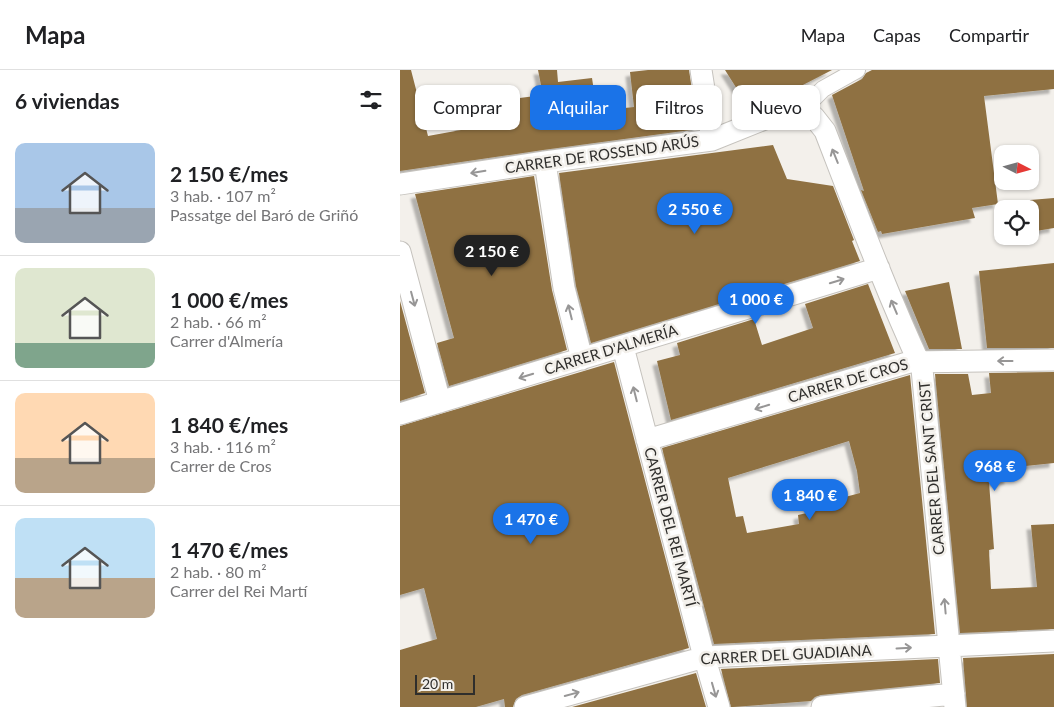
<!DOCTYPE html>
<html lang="es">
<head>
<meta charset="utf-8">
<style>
	:root { --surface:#fff; --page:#f6f6f6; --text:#202124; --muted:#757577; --line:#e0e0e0; --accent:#1a73e8 }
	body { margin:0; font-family:Lato,sans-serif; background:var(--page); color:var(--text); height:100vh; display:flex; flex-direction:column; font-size:19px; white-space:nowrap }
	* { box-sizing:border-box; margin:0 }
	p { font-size:16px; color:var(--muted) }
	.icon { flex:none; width:28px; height:28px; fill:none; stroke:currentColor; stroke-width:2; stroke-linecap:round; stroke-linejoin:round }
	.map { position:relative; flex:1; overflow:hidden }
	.side { display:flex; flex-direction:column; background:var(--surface); width:400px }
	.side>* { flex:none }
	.top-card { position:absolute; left:15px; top:15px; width:475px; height:45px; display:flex; gap:10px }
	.needle { width:32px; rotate:96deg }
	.buttons { position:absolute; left:594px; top:75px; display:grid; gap:10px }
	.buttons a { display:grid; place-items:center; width:45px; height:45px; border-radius:10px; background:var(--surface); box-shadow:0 1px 4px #0004; font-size:25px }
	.scale { position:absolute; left:15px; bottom:12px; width:60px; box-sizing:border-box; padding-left:5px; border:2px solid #2f2e2c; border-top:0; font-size:14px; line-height:18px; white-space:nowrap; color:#2f2e2c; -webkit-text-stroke:4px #f3f0eb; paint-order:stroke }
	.price { position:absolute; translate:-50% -42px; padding:0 11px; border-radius:18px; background:var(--accent); color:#fff; font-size:16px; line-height:32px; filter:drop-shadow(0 1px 2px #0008) }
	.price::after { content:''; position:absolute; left:50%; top:30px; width:15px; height:11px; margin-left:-8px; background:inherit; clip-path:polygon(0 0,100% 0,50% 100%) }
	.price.on { background:#222; color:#fff }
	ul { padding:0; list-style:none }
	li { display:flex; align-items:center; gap:15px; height:125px; padding:0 15px }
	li+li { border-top:1px solid var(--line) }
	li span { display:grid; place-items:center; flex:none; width:140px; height:100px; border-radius:10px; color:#555 }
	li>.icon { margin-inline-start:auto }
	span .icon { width:60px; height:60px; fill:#fffc; stroke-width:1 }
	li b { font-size:21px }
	h2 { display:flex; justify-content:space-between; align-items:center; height:60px; padding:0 15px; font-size:21px }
	.pill { padding:0 18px; border-radius:10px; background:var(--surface); box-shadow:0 1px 4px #0004; font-size:18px; line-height:45px }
	.pill.on { background:var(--accent); color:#fff }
	header { display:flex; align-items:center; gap:30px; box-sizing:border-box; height:70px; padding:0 25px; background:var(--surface); border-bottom:1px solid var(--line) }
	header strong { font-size:24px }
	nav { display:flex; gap:28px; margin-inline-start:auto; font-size:18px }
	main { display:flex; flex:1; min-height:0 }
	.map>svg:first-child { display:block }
	.building { fill:#8f7142; fill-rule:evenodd; filter:url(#shadow) }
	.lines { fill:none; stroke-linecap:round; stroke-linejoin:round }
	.pedestrian-casing { stroke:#c5c2bd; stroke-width:18 }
	.minor-casing { stroke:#c5c2bd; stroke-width:23 }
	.pedestrian { stroke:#fff; stroke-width:16 }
	.minor { stroke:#fff; stroke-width:21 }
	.oneway { stroke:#979696 }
	.labels { text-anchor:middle; stroke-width:5; stroke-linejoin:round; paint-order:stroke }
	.street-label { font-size:15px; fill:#2f2e2c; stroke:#f3f0eb }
</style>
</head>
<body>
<header>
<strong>Mapa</strong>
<nav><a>Mapa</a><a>Capas</a><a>Compartir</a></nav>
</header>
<main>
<section class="side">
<h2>6 viviendas<svg class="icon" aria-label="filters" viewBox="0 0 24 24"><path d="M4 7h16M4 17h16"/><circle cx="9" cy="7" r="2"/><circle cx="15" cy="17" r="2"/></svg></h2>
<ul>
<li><span style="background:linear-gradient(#a9c7e8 65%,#9aa5b1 0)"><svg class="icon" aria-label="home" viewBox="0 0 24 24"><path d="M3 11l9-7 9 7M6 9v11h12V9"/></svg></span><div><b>2 150 €/mes</b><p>3 hab. · 107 m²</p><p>Passatge del Baró de Griñó</p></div></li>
<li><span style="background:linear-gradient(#dfe7d0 75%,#7fa58c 0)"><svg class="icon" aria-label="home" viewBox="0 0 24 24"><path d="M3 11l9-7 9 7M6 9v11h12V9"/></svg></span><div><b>1 000 €/mes</b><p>2 hab. · 66 m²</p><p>Carrer d'Almería</p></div></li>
<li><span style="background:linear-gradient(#ffd9b3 65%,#b9a48a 0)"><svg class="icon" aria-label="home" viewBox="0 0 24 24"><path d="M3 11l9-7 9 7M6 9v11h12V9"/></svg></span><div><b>1 840 €/mes</b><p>3 hab. · 116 m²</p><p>Carrer de Cros</p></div></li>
<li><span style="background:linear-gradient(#bfe0f5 60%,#b9a48a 0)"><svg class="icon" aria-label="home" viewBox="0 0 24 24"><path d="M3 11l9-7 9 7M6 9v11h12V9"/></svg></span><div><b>1 470 €/mes</b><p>2 hab. · 80 m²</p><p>Carrer del Rei Martí</p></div></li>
</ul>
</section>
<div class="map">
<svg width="654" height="637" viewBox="0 0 654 637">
	<defs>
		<filter id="shadow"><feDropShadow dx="-4.5" dy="4.5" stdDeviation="1" flood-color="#0004"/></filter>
	</defs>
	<rect width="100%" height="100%" fill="#f3f0eb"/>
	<!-- building -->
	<path class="building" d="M0,0H11L28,66L61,60L57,47L93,42L90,32L143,25L138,0H157L158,12L192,8L197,41L234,37L230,2L248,0H289L298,59L143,80L0,101Z
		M325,0H432L362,36L353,35L344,30Z
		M472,0H654V19L584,26L598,134L572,138L575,148L482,164L481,161L478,162L461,120L464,121L432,25L462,9L466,3Z
		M373,75L387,109L433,116L454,170L452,171L460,191L191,273L176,216L159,103Z
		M134,106L152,220L167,280L49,316L37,273L54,268L15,124Z
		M654,128V158L630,162V130Z
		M654,193V278H587L579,201Z
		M549,212L562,279H529L505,221Z
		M468,214L495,283L271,350L257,291L280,285L277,273L354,249L362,275L413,258L405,234Z
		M0,231L25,323L0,331Z
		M214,292L289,578L122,625L116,629L113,637H105L104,629L76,637H0V580L37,569L24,518L0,525V356Z
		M654,302V393L607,398L609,410L589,412L594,479L589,480L591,519L637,517L631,455L654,454V559L560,563L535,304H568L572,325L591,323L589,303Z
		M510,305L535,564L314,574L262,378ZM449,371L457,401L460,423L423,433L424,439L398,445L399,454L347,463L343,446L336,447L328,408Z
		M654,584V637H567L563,588Z
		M538,589L540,613L421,625L415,627L411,631L333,637H331L321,599Z
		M296,603L306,637H172Z"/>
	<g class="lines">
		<defs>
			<path id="pedestrian" d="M400,42L423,19L457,0"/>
			<path id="minor" d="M301,0L312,70
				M145,92L164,218L182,289
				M0,114L145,92L312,70L382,42H400L414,47L425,61C456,141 486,221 522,299L555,637
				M0,182L40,332
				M223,277L302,579L319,637
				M0,344L479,198
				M247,370L510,292L654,290
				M125,637L305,587L654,571
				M422,637L554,624"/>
		</defs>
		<!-- pedestrian casing -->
		<use href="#pedestrian" class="pedestrian-casing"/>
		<!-- minor casing -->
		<use href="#minor" class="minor-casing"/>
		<!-- pedestrian -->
		<use href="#pedestrian" class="pedestrian"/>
		<!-- minor -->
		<use href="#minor" class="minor"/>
	</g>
	<!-- one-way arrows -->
	<defs><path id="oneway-shaft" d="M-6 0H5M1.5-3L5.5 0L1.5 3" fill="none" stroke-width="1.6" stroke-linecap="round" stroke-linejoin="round" transform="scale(1.25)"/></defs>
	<g class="oneway">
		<use href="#oneway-shaft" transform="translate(435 86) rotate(-112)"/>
		<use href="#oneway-shaft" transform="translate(78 102) rotate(171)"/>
		<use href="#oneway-shaft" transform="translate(437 211) rotate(-17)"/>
		<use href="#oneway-shaft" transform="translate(13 229) rotate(75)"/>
		<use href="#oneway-shaft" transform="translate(494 237) rotate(-113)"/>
		<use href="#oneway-shaft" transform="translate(170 242) rotate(-104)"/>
		<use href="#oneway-shaft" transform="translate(605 291) rotate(180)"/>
		<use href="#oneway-shaft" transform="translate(126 306) rotate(163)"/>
		<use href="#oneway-shaft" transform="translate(235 324) rotate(-104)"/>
		<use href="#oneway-shaft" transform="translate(362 337) rotate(163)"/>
		<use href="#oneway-shaft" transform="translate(545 536) rotate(-95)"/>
		<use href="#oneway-shaft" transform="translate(504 578) rotate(-3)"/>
		<use href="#oneway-shaft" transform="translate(314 620) rotate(74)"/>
		<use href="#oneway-shaft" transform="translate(172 624) rotate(-15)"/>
	</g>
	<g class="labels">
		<!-- street labels -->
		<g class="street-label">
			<text transform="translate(202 85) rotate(-8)" y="5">CARRER DE ROSSEND ARÚS</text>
			<text transform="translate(211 280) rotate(-17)" y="5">CARRER D'ALMERÍA</text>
			<text transform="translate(448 311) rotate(-16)" y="5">CARRER DE CROS</text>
			<text transform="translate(532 398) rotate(-95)" y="5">CARRER DEL SANT CRIST</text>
			<text transform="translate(270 457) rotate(75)" y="5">CARRER DEL REI MARTÍ</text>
			<text transform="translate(386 585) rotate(-3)" y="5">CARRER DEL GUADIANA</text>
		</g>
	</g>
</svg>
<div class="buttons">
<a><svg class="needle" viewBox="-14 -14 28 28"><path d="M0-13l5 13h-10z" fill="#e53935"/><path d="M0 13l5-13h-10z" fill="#757577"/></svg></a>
<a><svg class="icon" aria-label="locate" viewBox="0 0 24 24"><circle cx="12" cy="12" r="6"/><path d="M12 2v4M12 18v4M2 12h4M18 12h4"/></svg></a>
</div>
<div class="scale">20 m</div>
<b class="price" style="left:295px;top:165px">2 550 €</b>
<b class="price on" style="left:92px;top:207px">2 150 €</b>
<b class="price" style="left:356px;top:255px">1 000 €</b>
<b class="price" style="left:595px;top:422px">968 €</b>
<b class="price" style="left:410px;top:451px">1 840 €</b>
<b class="price" style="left:131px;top:475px">1 470 €</b>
<div class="top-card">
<a class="pill">Comprar</a>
<a class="pill on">Alquilar</a>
<a class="pill">Filtros</a>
<a class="pill">Nuevo</a>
</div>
</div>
</main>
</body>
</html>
